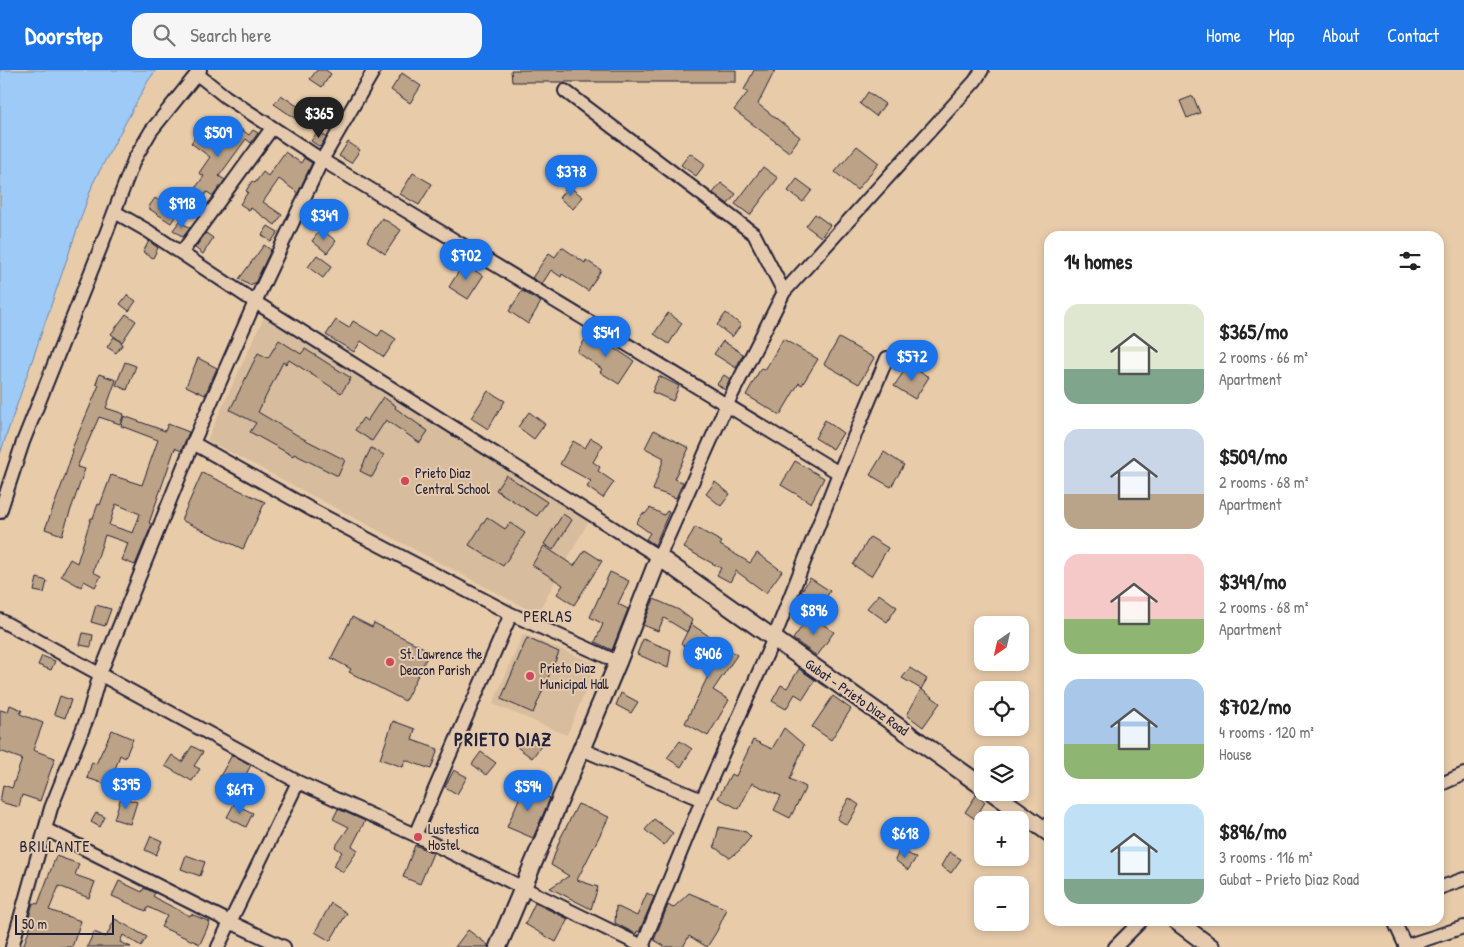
<!DOCTYPE html>
<html lang="en">
<head>
<meta charset="utf-8">
<style>
	:root { --surface:#fff; --page:#f6f6f6; --text:#222; --muted:#767676; --accent:#1a73e8 }
	body { margin:0; font-family:"Patrick Hand",sans-serif; background:var(--page); color:var(--text); height:100vh; display:flex; flex-direction:column; font-size:19px; white-space:nowrap }
	* { box-sizing:border-box; margin:0 }
	p { font-size:16px; color:var(--muted) }
	.icon { flex:none; width:28px; height:28px; fill:none; stroke:currentColor; stroke-width:2; stroke-linecap:round; stroke-linejoin:round }
	.map { position:relative; flex:1; overflow:hidden }
	.side { position:absolute; left:1044px; top:161px; width:400px; height:695px; display:flex; flex-direction:column; background:var(--surface); border-radius:15px; box-shadow:0 2px 8px #0003 }
	.side>* { flex:none }
	.needle { width:32px; rotate:214deg }
	.controls { position:absolute; left:974px; top:546px; display:grid; gap:10px }
	.controls a { display:grid; place-items:center; width:55px; height:55px; border-radius:10px; background:var(--surface); box-shadow:0 2px 8px #0003; font-size:25px }
	.scale { position:absolute; left:15px; bottom:12px; width:99px; box-sizing:border-box; padding-left:5px; border:2px solid #22223b; border-top:0; font-size:14px; line-height:18px; white-space:nowrap; color:#22223b; -webkit-text-stroke:4px #e6caad; paint-order:stroke }
	.price { position:absolute; translate:-50% -42px; padding:0 11px; border-radius:18px; background:var(--accent); color:#fff; font-size:16px; line-height:32px; filter:drop-shadow(0 1px 2px #0008) }
	.price::after { content:''; position:absolute; left:50%; top:30px; width:15px; height:11px; margin-left:-8px; background:inherit; clip-path:polygon(0 0,100% 0,50% 100%) }
	.price.current { background:#222; color:#fff }
	ul { padding:0; list-style:none }
	li { display:flex; align-items:center; gap:15px; height:125px; padding:0 20px }
	li span { display:grid; place-items:center; flex:none; width:140px; height:100px; border-radius:15px; color:#555 }
	li>.icon { margin-inline-start:auto }
	span .icon { width:60px; height:60px; fill:#fffc; stroke-width:1 }
	li b { font-size:21px }
	h2 { display:flex; justify-content:space-between; align-items:center; height:60px; padding:0 20px; font-size:21px }
	header { display:flex; align-items:center; gap:30px; box-sizing:border-box; height:70px; padding:0 25px; background:var(--accent); color:#fff }
	header strong { font-size:24px }
	nav { display:flex; gap:28px; margin-inline-start:auto; font-size:18px }
	.search { width:350px; height:45px; background:var(--page); display:flex; align-items:center; gap:12px; box-sizing:border-box; padding:0 18px; border-radius:15px; color:var(--muted); font-size:19px }
	.map>svg:first-child { display:block }
	.built { fill:#d7bc9d }
	.water { fill:#9dcaf7; stroke:#6c87ac }
	.building { fill:#bca387; stroke:#22223b; fill-rule:evenodd }
	.lines { fill:none; stroke-linecap:round; stroke-linejoin:round }
	.minor-casing { stroke:#22223b; stroke-width:16 }
	.major-casing { stroke:#22223b; stroke-width:20 }
	.minor { stroke:#e6caad; stroke-width:12 }
	.major { stroke:#e6caad; stroke-width:16 }
	.poi-dot { fill:#d1495b; stroke:#e6caad; stroke-width:2 }
	.labels { text-anchor:middle; stroke-width:4; stroke-linejoin:round; paint-order:stroke }
	.poi-label { font-size:14px; fill:#22223b; stroke:#e6caad; text-anchor:start }
	.street-label { font-size:14px; fill:#22223b; stroke:#e6caad }
	.quarter-label { font-size:16px; letter-spacing:1px; fill:#22223b; stroke:#e6caad }
	.district-label { font-size:19px; font-weight:bold; letter-spacing:1px; fill:#22223b; stroke:#e6caad }
</style>
</head>
<body>
<header>
<strong>Doorstep</strong>
<div class="search"><svg class="icon" aria-label="search" viewBox="0 0 24 24"><circle cx="10" cy="10" r="6"/><path d="M15 15l6 6"/></svg>Search here</div>
<nav><a>Home</a><a>Map</a><a>About</a><a>Contact</a></nav>
</header>
<div class="map">
<svg width="1464" height="877" viewBox="0 0 1464 877">
	<rect width="100%" height="100%" fill="#e8cba9"/>
	<filter id="ink" filterUnits="userSpaceOnUse"><feTurbulence type="fractalNoise" baseFrequency=".02" numOctaves="2"/><feDisplacementMap in="SourceGraphic" scale="10" xChannelSelector="R" yChannelSelector="G"/><feConvolveMatrix kernelMatrix="1 2 1 2 8 2 1 2 1" color-interpolation-filters="sRGB"/></filter>
	<g filter="url(#ink)">
		<!-- built -->
		<path class="built" d="M265,245L588,452L537,544L207,370Z
			M523,564L596,594L567,665L493,634Z"/>
		<!-- water -->
		<path class="water" d="M0,0H156L148,11L93,113L0,384Z"/>
		<!-- building -->
		<path class="building" d="M317,0H326L331,4L322,17L310,9Z
			M511,0H736V12H512Z
			M754,0H775L758,34L800,67L789,82L734,40L748,22L744,20Z
			M402,3L421,16L410,33L391,20Z
			M868,22L885,34L876,46L860,34Z
			M281,25L303,40L296,49L274,34Z
			M1193,26L1200,43L1187,48L1180,31Z
			M231,52L249,65L253,60L258,63L251,73L246,69L219,106L225,110L213,126L207,122L198,134L189,127L204,106L199,103L210,87L191,73L198,63L209,72L214,65L220,69Z
			M318,61L326,67L320,77L311,71Z
			M348,72L360,80L351,93L339,86Z
			M857,76L879,93L857,120L835,102Z
			M285,82L301,93L304,88L312,93L298,123L279,109L263,132L282,145L275,155L251,138L249,140L240,134L248,122L246,121L252,111L255,113L263,102L268,106Z
			M690,83L705,94L696,106L681,95Z
			M763,97L778,108L750,145L735,134Z
			M413,103L432,114L419,135L400,124Z
			M797,109L812,120L803,132L788,121Z
			M721,113L736,124L728,134L713,123Z
			M568,116L583,127L573,139L559,128Z
			M177,119L186,126L175,142L177,144L171,153L148,138L155,128L165,135Z
			M815,144L830,155L821,167L806,156Z
			M382,148L401,160L385,184L367,171Z
			M180,151L190,158L183,167L173,160Z
			M268,156L278,162L271,172L262,165Z
			M321,159L336,171L327,183L312,171Z
			M206,163L213,168L203,184L195,178Z
			M149,171L158,178L153,188L143,182Z
			M264,175L271,180L255,213L249,215L239,209Z
			M562,177L585,193L586,190L601,200L588,221L562,204L561,207L551,200L542,214L532,208L549,183L555,187Z
			M317,185L332,196L323,208L308,197Z
			M464,193L483,206L468,229L449,217Z
			M522,221L541,232L528,254L509,241Z
			M127,225L136,231L129,241L120,234Z
			M668,243L682,253L669,274L654,264Z
			M726,243L741,255L732,267L717,255Z
			M126,244L136,251L122,272L111,264Z
			M336,250L349,258L353,251L378,266L382,260L396,269L384,287L361,271L354,282L326,265Z
			M590,262L634,291L619,314L600,302L602,299L577,282Z
			M114,267L123,274L116,283L107,277Z
			M839,268L874,288L859,314L824,294Z
			M783,269L818,289L802,315L799,313L780,345L746,325L761,298L765,300Z
			M279,270L301,284L305,279L351,308L341,323L289,290L286,294L283,292L258,342L302,368L345,390L338,406L294,384L293,386L250,362L256,353L230,340L258,283L268,288Z
			M723,271L743,284L736,298L714,284Z
			M198,288L217,298L205,325L186,316Z
			M125,292L136,296L127,320L116,315Z
			M908,295L929,307L915,329L894,316Z
			M99,304L116,310L106,338L124,344L120,354L99,347L77,397L85,399L62,465L45,459L64,409L73,381H71L99,315L96,314Z
			M724,305L730,309L725,320L717,314Z
			M659,306L679,316L673,331L652,322Z
			M488,321L505,331L488,359L471,348Z
			M383,327L396,336L395,338L428,361L420,373L386,350L372,371L355,360L363,348L367,351Z
			M529,342L545,354L534,369L518,357Z
			M124,346L165,361L168,354L189,362L181,381L175,378L149,453L152,454L135,495L122,490L128,473L105,465L93,502L101,506L95,517L84,511L81,517L61,506L70,489L77,493L91,448H93L98,434L100,435L111,405L142,415L158,370L121,356ZM116,434L140,444L133,463L109,455Z
			M825,350L843,363L833,379L815,368Z
			M654,360L689,378L674,409L683,412L676,428L653,420L664,388L645,378Z
			M591,368L603,375L593,392L600,397L598,401L614,412L603,428L587,417L591,411L560,394L573,371L585,378Z
			M371,378L384,385L372,407L360,401Z
			M884,382L904,395L891,417L870,405Z
			M795,391L824,408L811,433L781,415Z
			M202,403L265,432L243,479L181,450Z
			M506,405L547,432L537,446L496,420Z
			M715,412L730,424L721,436L706,424Z
			M650,438L664,445L667,441L669,442L655,475L646,469L650,463L636,453L643,443L645,444Z
			M563,444L572,450L553,480L544,474Z
			M487,447L505,459L510,453L525,463L503,496L469,475Z
			M695,457L722,472L720,475L750,493L757,483L782,501L766,523L736,501L730,512L717,505L721,498L684,478Z
			M870,467L888,478L871,506L853,495Z
			M544,476L574,496L585,480L602,491L574,535L557,524L563,515L532,495Z
			M610,502L629,511L618,534L628,539L612,580L595,572L603,554L590,547Z
			M37,508L47,511L44,523L34,521Z
			M810,508L830,521L822,534L801,522Z
			M879,524L897,537L887,552L867,538Z
			M654,529L679,540L692,550L687,562L664,548L658,561L643,555Z
			M96,535L111,539L105,556L91,552Z
			M810,545L834,562L817,586L793,569Z
			M352,547L372,557L374,553L430,581L405,631L349,602L351,599L331,588Z
			M691,554L737,585L713,620L729,630L708,666L685,653L710,602L700,595L705,588L681,574Z
			M83,563L93,565L91,577L80,575Z
			M527,568L559,582L533,643L501,629Z
			M643,569L671,580L668,598L637,584Z
			M42,586L55,591L51,600L38,595Z
			M910,598L927,609L921,619L902,608Z
			M799,599L815,610L803,629L795,624L786,639L772,631L781,615L787,618Z
			M921,619L940,633L923,657L907,645Z
			M621,623L638,632L631,643L616,635Z
			M60,626L71,630L65,648L54,644Z
			M833,626L851,639L831,670L812,657Z
			M10,635L22,640L20,644L43,653L33,680L55,688L40,731L22,725L19,737L0,732L3,715L12,718L22,689L0,681V640L8,642Z
			M393,651L415,659L412,670L438,679L431,699L405,690L403,697L380,689Z
			M784,658L804,675L790,709L806,717L790,748L774,740L781,726L752,713L739,739L718,728L731,704L736,706L753,670L772,679Z
			M112,660L133,669L125,688L120,685L112,708L107,706L105,714L87,708L92,692L96,694Z
			M526,665L541,676L532,688L517,677Z
			M680,671L692,679L681,697L667,688Z
			M192,676L203,682L194,696L200,699L192,711L165,696L172,685L182,692Z
			M481,682L496,693L486,705L472,694Z
			M232,685L251,695L238,719L219,708Z
			M522,699L537,705L533,718L517,713Z
			M454,700L467,707L457,724L445,717Z
			M524,717L550,728L533,768L507,757Z
			M977,724L985,732L975,749L965,742Z
			M121,727L137,732L130,754L114,749Z
			M849,728L859,735L847,755L837,749Z
			M234,734L253,743L246,757L227,747Z
			M578,734L609,747L577,810L598,817L591,839L550,818L569,806L551,795L560,769Z
			M338,739L365,751L352,776L358,780L343,802L333,796L342,782L335,777L349,757L333,749Z
			M96,743L105,747L100,757L91,752Z
			M654,749L673,763L664,775L645,760Z
			M719,757L746,762L751,767L740,780L730,788L714,777Z
			M151,766L162,771L156,785L145,780Z
			M415,775L433,783L420,814L403,807Z
			M900,779L916,788L908,800L895,790Z
			M949,782L961,789L951,803L941,796Z
			M186,785L205,792L200,806L181,799Z
			M56,786L79,794L75,805L95,812L89,828L59,816L49,840L81,851L72,877H23L33,849L29,847L33,833L38,834Z
			M119,811L142,822L144,818L155,823L153,826L163,832L190,846L191,844L210,852L200,874L161,857L167,846L148,837L146,841L112,826Z
			M647,823L654,827L639,862L637,861L636,864L615,853L616,836L637,846Z
			M689,823L727,839L717,861L707,877L689,866L683,877H666L654,870L668,835L673,838Z
			M331,833L347,843L330,871L315,862Z
			M535,833L568,849L556,872L525,854Z
			M115,849L147,867L141,876L123,865L120,872L131,877H87L94,862L106,867Z
			M468,860L488,875V877H455Z"/>
		<g class="lines">
			<defs>
				<path id="minor" d="M197,4L226,27L322,90L839,403
					M565,21L754,164L784,222
					M115,142L148,161L255,232L659,487L727,334L784,222L975,11L982,0
					M182,182L272,58
					M193,373L316,442L511,544
					M0,442L23,372L104,169L134,90L151,61L200,0
					M0,550L298,712L415,765L644,877
					M581,679L702,730
					M1439,715L1464,704
					M45,759L230,852L284,877
					M415,765L511,544L618,592
					M1439,818L1464,809
					M1394,851L1406,877
					M1405,876L1464,857
					M12,877L51,738L88,646L100,604L193,373L255,232L322,90L374,0
					M218,877L298,712
					M642,877L702,730L774,568L839,403L887,288
					M1115,877L1141,851"/>
				<path id="major" d="M992,722L1049,763
					M1176,851L1211,877
					M498,877L618,592L659,487L982,716"/>
			</defs>
			<!-- minor casing -->
			<use href="#minor" class="minor-casing"/>
			<!-- major casing -->
			<use href="#major" class="major-casing"/>
			<!-- minor -->
			<use href="#minor" class="minor"/>
			<!-- major -->
			<use href="#major" class="major"/>
		</g>
	</g>
	<!-- markers -->
	<g class="poi-dot">
		<circle cx="405" cy="411" r="5"/>
		<circle cx="390" cy="592" r="5"/>
		<circle cx="530" cy="606" r="5"/>
		<circle cx="418" cy="767" r="5"/>
	</g>
	<g class="labels">
		<!-- poi labels -->
		<g class="poi-label">
			<text x="415" y="408">Prieto Diaz<tspan x="415" dy="16">Central School</tspan></text>
			<text x="400" y="589">St. Lawrence the<tspan x="400" dy="16">Deacon Parish</tspan></text>
			<text x="540" y="603">Prieto Diaz<tspan x="540" dy="16">Municipal Hall</tspan></text>
			<text x="428" y="764">Lustestica<tspan x="428" dy="16">Hostel</tspan></text>
		</g>
		<!-- street labels -->
		<g class="street-label">
			<text transform="translate(857 627) rotate(35)" y="5">Gubat - Prieto Diaz Road</text>
		</g>
		<!-- quarter labels -->
		<g class="quarter-label">
			<text x="548" y="552">PERLAS</text>
			<text x="55" y="782">BRILLANTE</text>
		</g>
		<!-- district labels -->
		<g class="district-label">
			<text x="503" y="676">PRIETO DIAZ</text>
		</g>
	</g>
</svg>
<div class="controls">
<a><svg class="needle" viewBox="-14 -14 28 28"><path d="M0-13l5 13h-10z" fill="#e53935"/><path d="M0 13l5-13h-10z" fill="#767676"/></svg></a>
<a><svg class="icon" aria-label="locate" viewBox="0 0 24 24"><circle cx="12" cy="12" r="6"/><path d="M12 2v4M12 18v4M2 12h4M18 12h4"/></svg></a>
<a><svg class="icon" aria-label="layers" viewBox="0 0 24 24"><path d="M12 4l9 5-9 5-9-5zM3 14l9 5 9-5"/></svg></a>
<a>+</a>
<a>−</a>
</div>
<div class="scale">50 m</div>
<b class="price current" style="left:319px;top:69px">$365</b>
<b class="price" style="left:218px;top:88px">$509</b>
<b class="price" style="left:571px;top:127px">$378</b>
<b class="price" style="left:182px;top:159px">$918</b>
<b class="price" style="left:324px;top:171px">$349</b>
<b class="price" style="left:466px;top:211px">$702</b>
<b class="price" style="left:606px;top:288px">$541</b>
<b class="price" style="left:912px;top:312px">$572</b>
<b class="price" style="left:814px;top:566px">$896</b>
<b class="price" style="left:708px;top:609px">$406</b>
<b class="price" style="left:126px;top:740px">$395</b>
<b class="price" style="left:528px;top:742px">$594</b>
<b class="price" style="left:240px;top:745px">$617</b>
<b class="price" style="left:905px;top:789px">$618</b>
<section class="side">
<h2>14 homes<svg class="icon" aria-label="filters" viewBox="0 0 24 24"><path d="M4 7h16M4 17h16"/><circle cx="9" cy="7" r="2"/><circle cx="15" cy="17" r="2"/></svg></h2>
<ul>
<li><span style="background:linear-gradient(#dfe7d0 65%,#7fa58c 0)"><svg class="icon" aria-label="home" viewBox="0 0 24 24"><path d="M3 11l9-7 9 7M6 9v11h12V9"/></svg></span><div><b>$365/mo</b><p>2 rooms · 66 m²</p><p>Apartment</p></div></li>
<li><span style="background:linear-gradient(#c9d6e8 65%,#b9a48a 0)"><svg class="icon" aria-label="home" viewBox="0 0 24 24"><path d="M3 11l9-7 9 7M6 9v11h12V9"/></svg></span><div><b>$509/mo</b><p>2 rooms · 68 m²</p><p>Apartment</p></div></li>
<li><span style="background:linear-gradient(#f6c9c9 65%,#8fb573 0)"><svg class="icon" aria-label="home" viewBox="0 0 24 24"><path d="M3 11l9-7 9 7M6 9v11h12V9"/></svg></span><div><b>$349/mo</b><p>2 rooms · 68 m²</p><p>Apartment</p></div></li>
<li><span style="background:linear-gradient(#a9c7e8 65%,#8fb573 0)"><svg class="icon" aria-label="home" viewBox="0 0 24 24"><path d="M3 11l9-7 9 7M6 9v11h12V9"/></svg></span><div><b>$702/mo</b><p>4 rooms · 120 m²</p><p>House</p></div></li>
<li><span style="background:linear-gradient(#bfe0f5 75%,#7fa58c 0)"><svg class="icon" aria-label="home" viewBox="0 0 24 24"><path d="M3 11l9-7 9 7M6 9v11h12V9"/></svg></span><div><b>$896/mo</b><p>3 rooms · 116 m²</p><p>Gubat - Prieto Diaz Road</p></div></li>
</ul>
</section>
</div>
</body>
</html>
